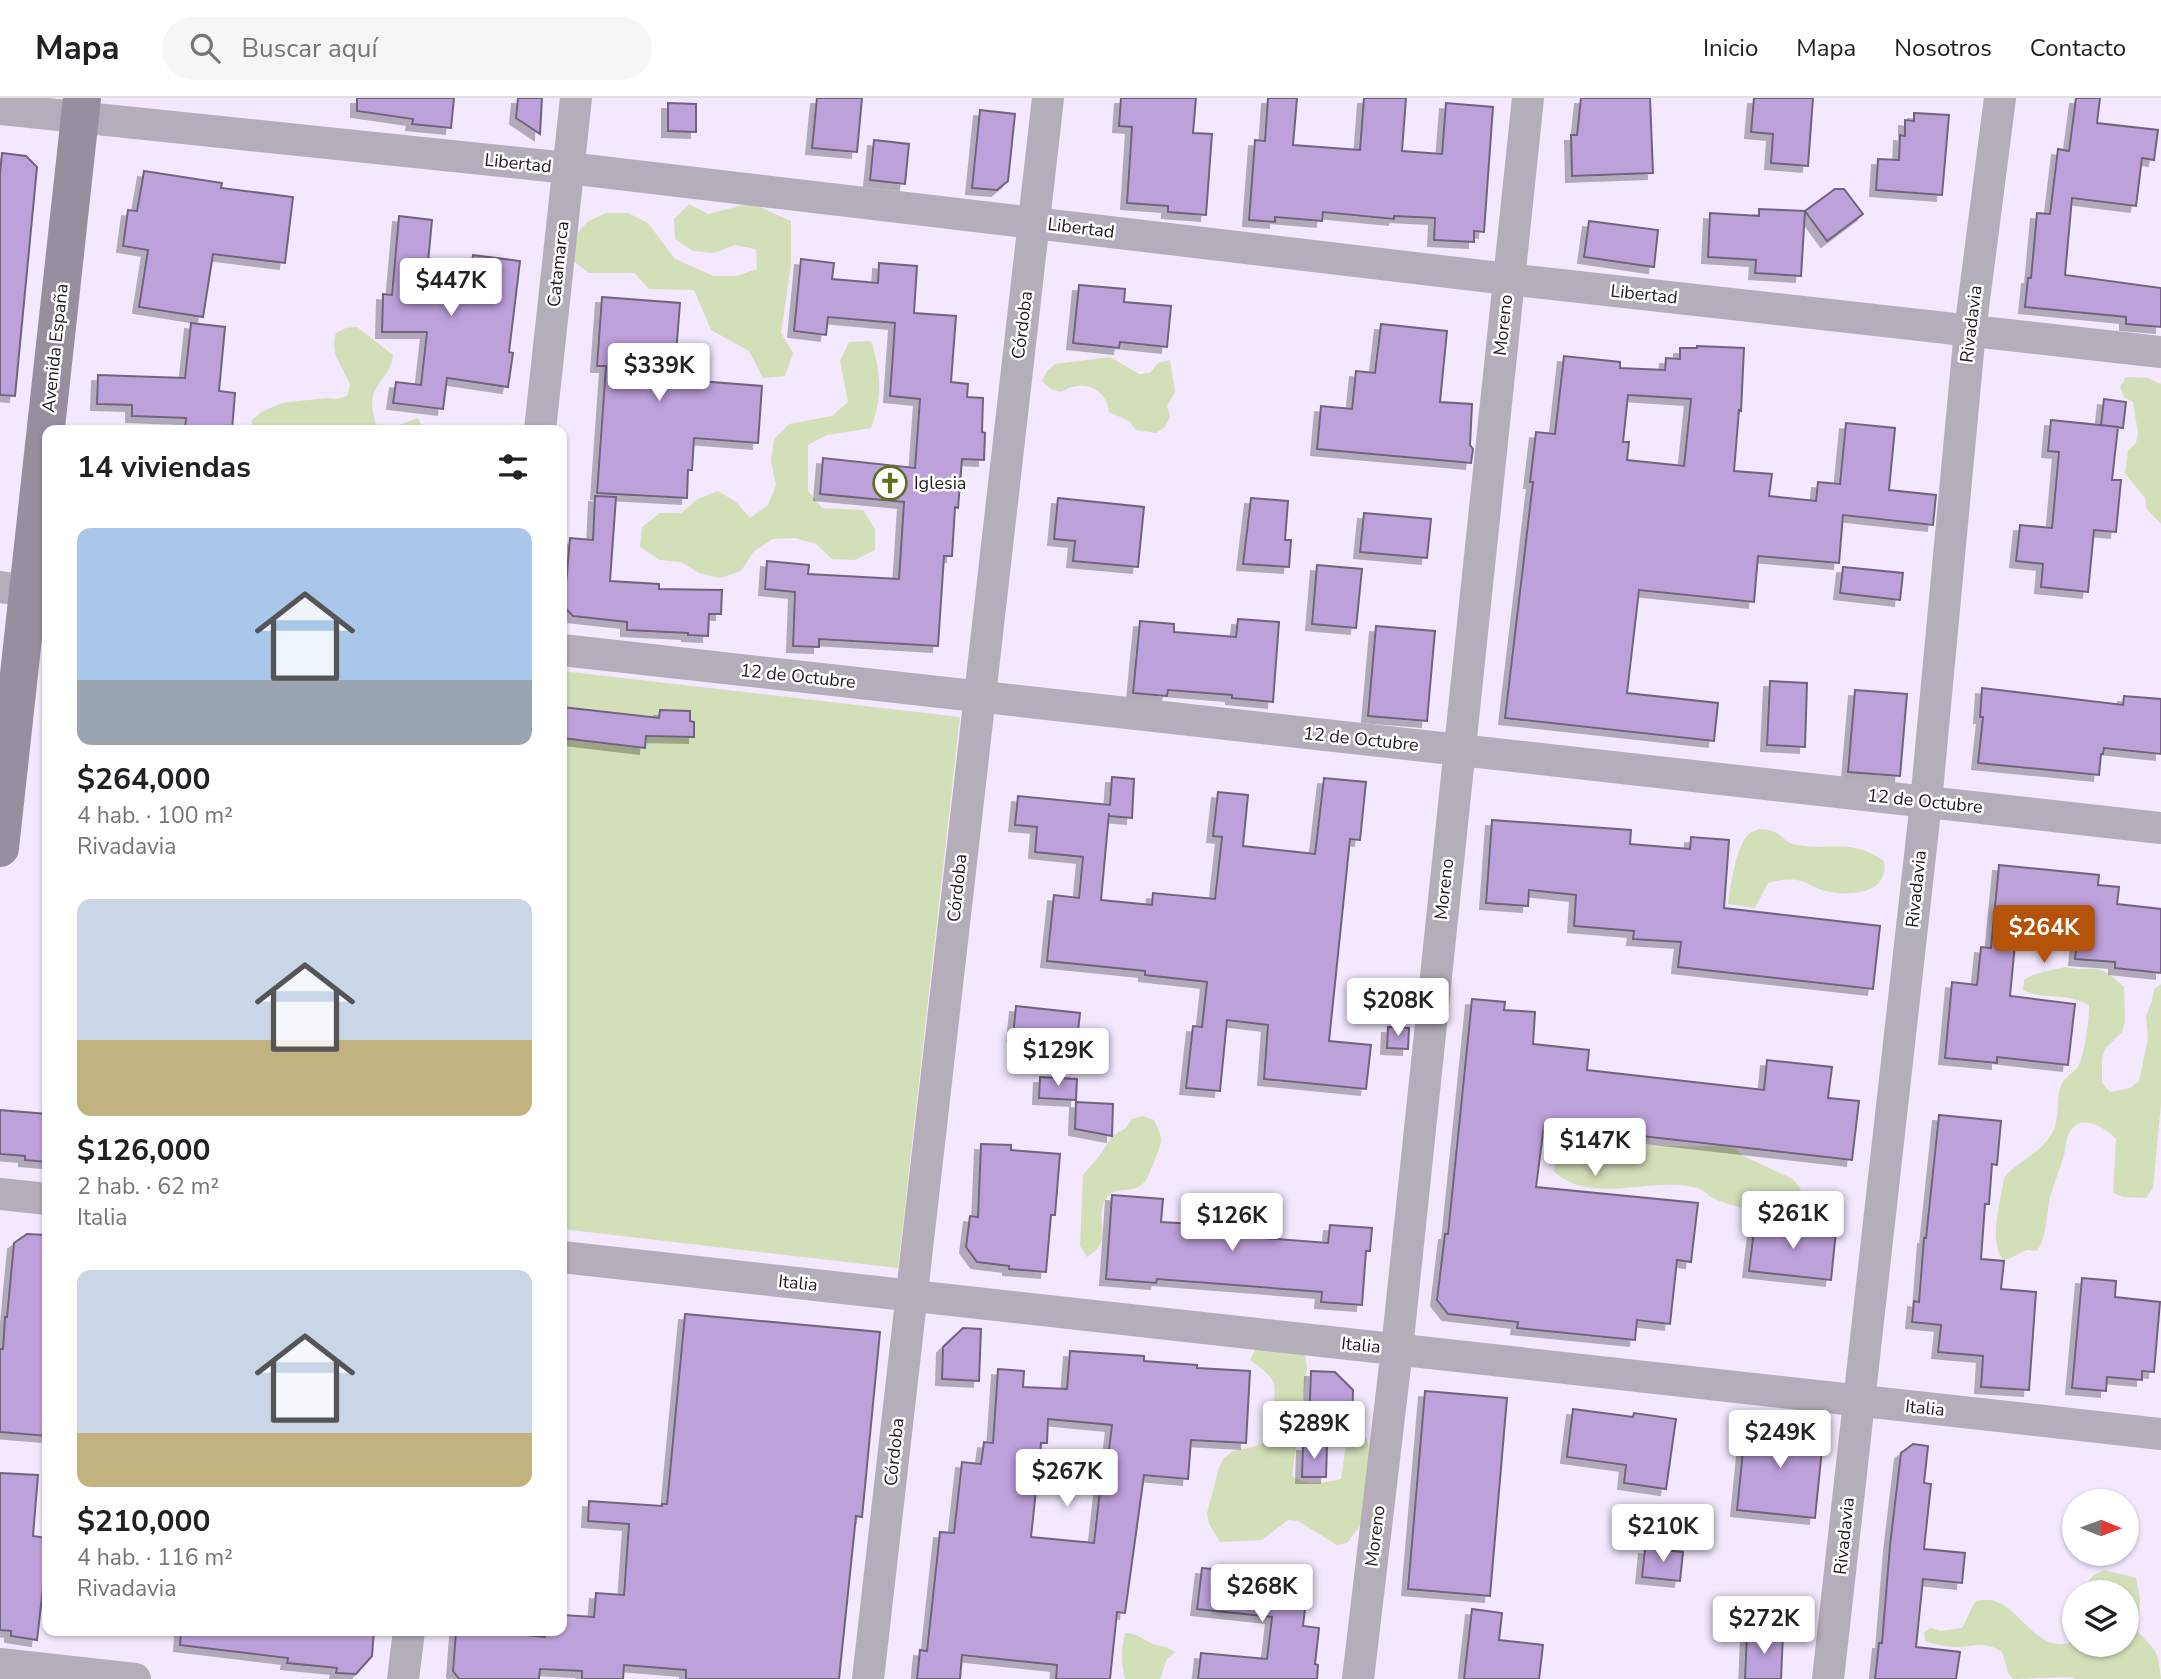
<!DOCTYPE html>
<html lang="es">
<head>
<meta charset="utf-8">
<style>
	:root { --surface:#fff; --page:#f6f6f6; --text:#202124; --muted:#757577; --line:#e0e0e0; --accent:#b45309 }
	body { margin:0; font-family:"Nunito Sans",sans-serif; background:var(--page); color:var(--text); height:100vh; display:flex; flex-direction:column; font-size:26px; white-space:nowrap }
	* { box-sizing:border-box; margin:0 }
	p { font-size:23px; color:var(--muted) }
	.icon { flex:none; width:38px; height:38px; fill:none; stroke:currentColor; stroke-width:2; stroke-linecap:round; stroke-linejoin:round }
	.map { position:relative; flex:1; overflow:hidden }
	.drawer { position:absolute; left:42px; top:327px; width:525px; height:1211px; display:flex; flex-direction:column; background:var(--surface); border-radius:14px; box-shadow:0 2px 5px #0004 }
	.drawer>* { flex:none }
	.needle { width:46px; rotate:91deg }
	.buttons { position:absolute; left:2062px; top:1391px; display:grid; gap:14px }
	.buttons a { display:grid; place-items:center; width:77px; height:77px; border-radius:50%; background:var(--surface); box-shadow:0 2px 5px #0004; font-size:35px }
	.price { position:absolute; translate:-50% -60px; padding:0 16px; border-radius:7px; background:#fff; color:#222; font-size:23px; line-height:46px; filter:drop-shadow(0 2px 4px #0008) }
	.price::after { content:''; position:absolute; left:50%; top:42px; width:21px; height:16px; margin-left:-10px; background:inherit; clip-path:polygon(0 0,100% 0,50% 100%) }
	.price.on { background:var(--accent); color:#fff }
	ul { padding:0; list-style:none }
	li { display:grid; align-content:center; gap:14px; height:371px; padding:0 35px }
	li span { display:grid; place-items:center; height:217px; border-radius:14px; color:#555 }
	li>.icon { margin-inline-start:auto }
	span .icon { width:126px; height:126px; fill:#fffc; stroke-width:1 }
	li b { font-size:30px }
	h2 { display:flex; justify-content:space-between; align-items:center; height:84px; padding:0 35px; font-size:30px }
	header { display:flex; align-items:center; gap:42px; box-sizing:border-box; height:98px; padding:0 35px; background:var(--surface); border-bottom:2px solid var(--line) }
	header strong { font-size:33px }
	nav { display:flex; gap:38px; margin-inline-start:auto; font-size:24px }
	.search { width:490px; height:63px; background:var(--page); display:flex; align-items:center; gap:18px; box-sizing:border-box; padding:0 24px; border-radius:38px; color:var(--muted); font-size:26px }
	.map>svg:first-child { display:block }
	.green { fill:#d3dfb8 }
	.building { fill:#bda1db; stroke:#6f647b; stroke-width:2; fill-rule:evenodd; filter:url(#shadow) }
	.lines { fill:none; stroke-linecap:round; stroke-linejoin:round }
	.minor { stroke:#b3aeba; stroke-width:32 }
	.secondary { stroke:#978fa0; stroke-width:38 }
	.labels { text-anchor:middle; stroke-width:5; stroke-linejoin:round; paint-order:stroke }
	.street-label { font-size:18px; fill:#1e1923; stroke:#fff }
	.poi-label { font-size:18px; fill:#1e1923; stroke:#fff; text-anchor:start }
</style>
</head>
<body>
<header>
<strong>Mapa</strong>
<div class="search"><svg class="icon" aria-label="search" viewBox="0 0 24 24"><circle cx="10" cy="10" r="6"/><path d="M15 15l6 6"/></svg>Buscar aquí</div>
<nav><a>Inicio</a><a>Mapa</a><a>Nosotros</a><a>Contacto</a></nav>
</header>
<div class="map">
<svg width="2161" height="1581" viewBox="0 0 2161 1581">
	<defs>
		<filter id="shadow"><feDropShadow dx="-6" dy="6" stdDeviation="0" flood-color="#0004"/></filter>
	</defs>
	<rect width="100%" height="100%" fill="#f3e8fe"/>
	<!-- green -->
	<path class="green" d="M751,105L791,123V167L781,235L793,255L785,278L763,280L749,253L711,232L694,192L649,191L634,175H589L572,162L573,141L587,124L606,115H628L648,125L675,161L714,178H736L757,171L756,151L735,147L714,155L693,153L675,141L674,121L689,106L708,116Z
		M357,229L393,257C390,286 362,285 376,326C393,333 402,325 418,320L424,332H252V322L261,314L282,305L326,300L336,301L347,298L350,287C343,267 329,258 336,235L346,230Z
		M871,243C881,275 883,298 871,330L827,337L808,347V393L822,410L863,412L875,431V452L855,462L832,461L816,446L795,440L773,441L754,453L741,473L720,480L699,475L681,464L660,462L640,449L642,429L660,415H681L698,401L718,393L736,404L750,420L768,407L776,387L771,363L774,341L789,326L832,318L848,304L840,263L849,244Z
		M1110,259L1139,276L1150,275L1158,265L1170,262L1175,294L1167,308L1170,319L1165,329L1156,335L1136,332L1129,323L1109,314C1106,289 1082,281 1061,294L1051,291L1042,283L1047,273L1055,266Z
		M2126,279L2148,280L2161,286V426L2147,411L2145,400L2125,375L2128,353L2136,345L2138,335L2133,304L2124,299L2120,289Z
		M562,573L960,619L898,1170L562,1131Z
		M1759,731C1783,731 1781,745 1798,747C1833,753 1851,740 1884,763C1890,798 1845,799 1822,792C1815,790 1808,785 1801,783C1791,780 1778,782 1768,785L1755,810L1728,806C1730,790 1736,747 1749,736C1752,733 1756,733 1759,731Z
		M2065,869C2097,876 2094,860 2124,889L2125,923L2122,934L2105,951L2102,961V985L2110,994L2130,990L2139,983L2148,940L2146,918L2152,903L2154,891L2161,886V1006L2153,1090L2146,1100L2123,1099L2113,1095L2116,1040C2103,1029 2081,1014 2069,1035C2066,1041 2066,1051 2064,1057C2060,1071 2054,1085 2050,1099C2046,1117 2048,1137 2037,1153L2027,1152L2004,1163C1987,1142 2001,1105 2004,1080C2017,1063 2039,1057 2051,1037C2061,1022 2055,1001 2062,985C2066,978 2073,975 2077,970C2084,962 2090,917 2089,907C2063,893 2045,903 2023,892L2024,882C2035,874 2051,873 2065,869Z
		M1143,1018L1154,1022C1157,1029 1161,1036 1161,1043C1161,1047 1148,1080 1145,1084C1144,1085 1137,1090 1136,1090C1125,1094 1114,1089 1106,1101C1092,1123 1117,1141 1087,1159L1080,1148L1083,1077L1101,1056L1112,1038L1126,1030L1132,1021Z
		M1589,1038C1635,1049 1679,1049 1726,1048L1736,1051L1743,1058L1793,1081L1800,1090L1803,1101C1799,1108 1795,1113 1787,1115C1770,1118 1729,1108 1713,1100C1706,1097 1711,1098 1705,1094C1699,1089 1687,1088 1679,1087C1637,1084 1590,1104 1554,1074L1556,1063L1565,1057L1579,1039Z
		M1265,1247L1286,1248L1305,1258L1307,1270L1292,1378C1308,1388 1323,1385 1341,1381L1346,1346L1355,1338L1366,1339C1374,1360 1370,1407 1360,1427C1357,1433 1351,1439 1347,1445L1337,1447L1298,1423L1288,1422L1262,1442L1220,1444L1209,1426L1207,1415L1219,1370L1224,1360L1233,1353L1256,1348L1266,1343C1269,1326 1277,1303 1274,1286C1271,1276 1258,1268 1250,1262L1255,1252Z
		M2104,1472L2136,1480L2140,1500L2138,1534L2154,1551L2158,1560L2161,1581H2077L2071,1579L2014,1581L2009,1577L2002,1554C1984,1543 1978,1548 1959,1549C1947,1549 1936,1547 1925,1543L1924,1535L1930,1530L1941,1533L1962,1530L1975,1504C2016,1488 2031,1562 2074,1543V1547H2126V1494H2085C2087,1482 2092,1477 2104,1472Z
		M1125,1535C1138,1535 1142,1541 1153,1546C1162,1549 1165,1547 1175,1554L1167,1561L1160,1581H1125C1121,1566 1121,1550 1125,1535Z"/>
	<!-- building -->
	<path class="building" d="M357,0H454L451,30L412,26L413,21L357,13Z
		M518,0H542L540,36L516,20Z
		M817,0H862L857,54L812,50Z
		M1121,0H1196L1193,35L1212,36L1206,117L1168,114V108L1127,105L1132,29L1119,28Z
		M1268,0H1297L1293,47L1360,52L1364,0H1406L1402,53L1442,56L1446,5L1493,9L1484,134L1474,133V144L1434,142L1435,120L1394,118V121L1323,114L1322,123L1275,119V124L1249,122L1255,42L1265,43Z
		M1581,0H1650L1653,75L1572,78L1571,37H1577Z
		M1754,0H1813L1808,68L1771,65L1773,36L1751,34Z
		M2076,0H2100L2097,25L2158,32L2154,62L2142,60L2136,108L2072,100L2065,177L2161,190V229L2126,226V219L2025,209L2028,180H2031L2037,115L2050,116L2058,51L2069,53Z
		M668,5L696,6V34L668,33Z
		M980,12L1015,16L1008,83L997,92L972,90Z
		M1914,15L1949,17L1942,97L1876,92L1878,61L1899,62L1900,37L1905,38V22L1914,23Z
		M874,42L909,46L905,86L870,82Z
		M2,55L26,58L37,69L15,298L0,297V76Z
		M144,73L222,85L221,90L293,99L285,165L213,156L203,219L139,209L148,152L123,148L128,112L137,113Z
		M1835,91H1844L1863,116L1827,143L1805,113Z
		M1759,111L1805,113L1801,178L1755,175L1756,162L1708,159L1710,115L1759,118Z
		M399,118L432,122L426,185L469,191L473,157L520,163L509,254L513,255L508,289L447,280L443,311L393,305L396,284L421,287L427,234H382L383,196L392,197Z
		M1589,123L1658,132L1654,169L1584,159Z
		M801,161L834,165L832,181L878,185L879,165L917,168L914,215L956,218L951,284L968,286L967,299L983,300L982,334L985,335L984,362L962,361L958,410L955,409L952,458H944L938,548L819,541V549L793,548L795,494L765,491L767,463L809,467L808,476L899,481L904,404L820,396L823,360L915,370L920,301L890,298L895,225L828,219L826,237L794,233Z
		M1079,187L1125,191L1124,204L1171,208L1167,249L1120,244L1119,250L1073,245Z
		M602,199L680,205L674,281L762,288L758,345L694,340L692,372H688L687,400L597,395L606,268H597Z
		M191,225L225,229L219,293L235,295L232,332L185,330L186,320L132,318V307L97,306L98,277L185,280Z
		M1381,226L1447,233L1440,304L1472,306L1470,347L1473,351L1471,365L1317,351L1321,308L1352,311L1356,273L1375,275Z
		M1697,248L1744,250L1741,313L1739,312L1734,373L1772,376L1769,398L1816,403L1818,384L1840,386L1846,325L1895,330L1889,392L1936,397L1933,427L1843,417L1839,465L1758,458L1754,504L1639,492L1627,595L1718,605L1714,643L1505,620L1533,384H1530L1536,334L1555,336L1564,258L1620,264V270L1665,272L1666,260L1680,261V250H1697ZM1628,297L1691,301L1684,368L1627,362L1629,344H1623Z
		M2104,301L2126,304L2123,330L2101,327Z
		M2051,322L2118,329L2112,382H2121L2116,434L2094,432L2088,494L2041,489L2043,466L2016,463L2020,427L2052,430L2059,354L2048,353Z
		M595,398L616,399L610,483L659,486V491L722,492L721,516H709L708,538L688,537V535L627,532V524L573,518L564,509L570,440L593,442Z
		M1058,400L1144,409L1138,469L1073,463L1075,443L1054,441Z
		M1251,400L1288,403L1285,442H1291L1289,469L1243,466Z
		M1364,415L1431,421L1427,460L1360,454Z
		M1317,467L1362,471L1356,530L1312,526Z
		M1843,469L1903,475L1900,502L1840,495Z
		M1238,521L1279,524L1273,604L1232,600V597L1168,592L1167,598L1133,595L1140,523L1174,526V534L1236,539Z
		M1376,528L1435,533L1427,623L1368,618Z
		M1770,583L1807,585L1805,649L1767,647Z
		M1982,590L2123,607L2124,598L2161,601V656L2104,650L2103,656H2101L2099,677L1978,665L1983,619H1980Z
		M1855,592L1907,596L1900,678L1848,674Z
		M562,609L659,620L660,612L690,613V623L694,624V639L646,638L645,650L562,640Z
		M1112,679L1134,681L1132,720L1109,718V715L1101,802L1152,807L1153,795L1215,801L1222,739L1213,738L1218,694L1248,697L1243,748L1315,756L1324,680L1366,684L1360,742L1350,741L1329,943L1371,947L1366,991L1264,981L1268,927L1227,922L1220,993L1186,990L1193,928L1202,929L1207,884L1145,877V873L1047,863L1054,797L1079,800L1083,759L1035,754L1037,729L1015,727L1018,698L1110,707Z
		M1492,722L1631,732L1630,746L1690,751L1691,739L1729,742L1724,810L1880,828L1873,891L1678,869L1681,844L1633,841L1634,833L1574,828L1576,797L1529,792L1528,808L1486,805Z
		M1999,767L2099,777L2098,787L2119,789L2117,806L2161,811V875L2115,870V864L2075,861L2079,821L2018,815L2010,898L2075,906L2068,967L1997,959V965L1945,960L1952,884L1977,887L1981,849L1991,850Z
		M1472,901L1505,904L1504,912L1535,914L1533,946L1589,952L1587,972L1764,992L1767,962L1832,969L1828,1000L1859,1003L1852,1062L1544,1027L1536,1089L1698,1105L1691,1164L1677,1162L1670,1226L1637,1222L1635,1242L1517,1230L1518,1224L1448,1216L1437,1202L1445,1136H1448Z
		M1016,908L1080,915L1077,943L1013,937Z
		M1388,929L1409,930L1408,951L1387,950Z
		M1040,979L1077,981L1076,1002L1039,1000Z
		M1076,1004L1113,1006L1112,1038L1075,1031Z
		M0,1012L47,1016V1064L25,1062V1058L0,1056Z
		M1939,1017L2001,1023L1997,1067L1992,1066L1989,1106H1985L1981,1161L2004,1163L2001,1191L2036,1194L2029,1292L1981,1289L1983,1258L1938,1254L1941,1227L1912,1224L1914,1203L1919,1204L1924,1140H1926Z
		M981,1046L1011,1047V1052L1060,1056L1055,1117H1051L1046,1174L1009,1171V1168L977,1164L966,1149L970,1118L978,1119Z
		M1112,1097L1163,1101L1161,1124L1212,1127L1213,1112L1253,1115L1251,1139L1328,1145L1330,1127L1372,1130L1370,1153H1366L1362,1207L1321,1204L1322,1194L1157,1181L1156,1185L1106,1181Z
		M1755,1124L1836,1133L1831,1182L1749,1173Z
		M27,1136L47,1137V1338L0,1334V1251H3L5,1219H7L14,1145Z
		M2082,1180L2116,1183L2115,1199L2160,1204L2154,1274L2142,1273V1282L2107,1279L2106,1293L2072,1290Z
		M685,1216L880,1234L862,1419L856,1418L839,1581H686V1572L624,1567L623,1581H582V1573L540,1571L539,1581H459L453,1573L456,1533H486L545,1539L546,1533H562V1517L594,1519L596,1495L624,1497L629,1426L588,1423L589,1403L662,1408V1406H667Z
		M963,1230L981,1231L979,1283L942,1281L943,1249Z
		M1070,1253L1144,1258V1263L1197,1267V1270L1250,1273L1246,1345L1191,1342L1188,1381L1144,1377L1125,1515L1117,1514L1110,1581H1056L1057,1567L962,1557L960,1581H917L920,1552L927,1553L940,1434L954,1435L962,1364L981,1366L984,1344L993,1345L998,1271L1024,1273L1023,1289L1067,1291ZM1048,1321L1112,1327L1106,1375H1102L1094,1445L1031,1439L1041,1345H1047Z
		M1311,1273L1335,1274L1353,1292L1352,1326L1309,1325Z
		M1425,1293L1507,1300L1490,1498L1408,1491Z
		M1573,1311L1633,1319L1634,1315L1676,1321L1666,1391L1624,1385L1626,1367L1567,1359Z
		M1746,1323L1824,1331L1815,1420L1737,1412Z
		M1913,1346L1928,1348L1924,1385L1931,1386L1924,1451L1965,1455L1962,1485L1923,1481L1916,1549L1960,1554L1956,1581H1875L1879,1545H1882L1890,1447L1901,1355Z
		M1303,1347L1327,1348L1326,1379H1302Z
		M0,1375L38,1377L33,1438L47,1440V1473H45L37,1542L11,1538V1533L0,1532Z
		M1645,1450L1683,1454L1680,1483L1642,1479Z
		M1202,1470L1258,1476L1259,1471L1309,1476L1303,1528L1319,1530L1315,1566L1318,1567L1317,1581H1198L1201,1555L1267,1561L1272,1519L1197,1511Z
		M1472,1511L1502,1515L1499,1542L1543,1547L1539,1581H1464Z
		M181,1533H374L372,1558L356,1576L336,1575L337,1570L287,1565L288,1560L180,1547Z
		M1747,1534L1783,1535L1781,1581H1745Z"/>
	<g class="lines">
		<!-- minor -->
		<path class="minor" d="M0,11L568,70L1508,181L2161,254
			M540,332L576,0
			M0,489L47,495
			M562,552L2161,730
			M0,1096L47,1101
			M562,1159L2161,1336
			M0,1566L135,1581
			M403,1581L409,1533
			M868,1581L1048,0
			M1358,1581L1397,1251L1528,0
			M1828,1581L1926,704L1970,233L2000,0"/>
		<!-- secondary -->
		<path class="secondary" d="M0,750L82,0"/>
	</g>
	<!-- icons -->
	<defs>
		<symbol id="church-ring" viewBox="-11 -11 22 22"><circle r="9.5" fill="#fff" stroke="#5e701e" stroke-width="1.5"/><path d="M-1.2-6h2.4v3.5h3.3v2.4h-3.3V6h-2.4V-.1h-3.3v-2.4h3.3Z" fill="#5e701e"/></symbol>
	</defs>
	<g fill-rule="evenodd">
		<use href="#church-ring" x="871" y="366" width="38" height="38"/>
	</g>
	<g class="labels">
		<!-- street labels -->
		<g class="street-label">
			<text transform="translate(518 65) rotate(6)" y="6">Libertad</text>
			<text transform="translate(1081 130) rotate(7)" y="6">Libertad</text>
			<text transform="translate(558 166) rotate(-84)" y="6">Catamarca</text>
			<text transform="translate(1644 196) rotate(6)" y="6">Libertad</text>
			<text transform="translate(1971 226) rotate(-83)" y="6">Rivadavia</text>
			<text transform="translate(1022 227) rotate(-83)" y="6">Córdoba</text>
			<text transform="translate(1503 227) rotate(-84)" y="6">Moreno</text>
			<text transform="translate(55 250) rotate(-84)" y="6">Avenida España</text>
			<text transform="translate(798 578) rotate(6)" y="6">12 de Octubre</text>
			<text transform="translate(1361 641) rotate(6)" y="6">12 de Octubre</text>
			<text transform="translate(1925 703) rotate(6)" y="6">12 de Octubre</text>
			<text transform="translate(957 790) rotate(-84)" y="6">Córdoba</text>
			<text transform="translate(1444 791) rotate(-84)" y="6">Moreno</text>
			<text transform="translate(1916 791) rotate(-84)" y="6">Rivadavia</text>
			<text transform="translate(798 1185) rotate(6)" y="6">Italia</text>
			<text transform="translate(1361 1247) rotate(6)" y="6">Italia</text>
			<text transform="translate(1925 1310) rotate(6)" y="6">Italia</text>
			<text transform="translate(894 1354) rotate(-84)" y="6">Córdoba</text>
			<text transform="translate(1375 1438) rotate(-83)" y="6">Moreno</text>
			<text transform="translate(1844 1438) rotate(-84)" y="6">Rivadavia</text>
		</g>
		<!-- poi labels -->
		<g class="poi-label">
			<text x="914" y="391">Iglesia</text>
		</g>
	</g>
</svg>
<div class="buttons">
<a><svg class="needle" viewBox="-14 -14 28 28"><path d="M0-13l5 13h-10z" fill="#e53935"/><path d="M0 13l5-13h-10z" fill="#757577"/></svg></a>
<a><svg class="icon" aria-label="layers" viewBox="0 0 24 24"><path d="M12 4l9 5-9 5-9-5zM3 14l9 5 9-5"/></svg></a>
</div>
<b class="price" style="left:451px;top:220px">$447K</b>
<b class="price" style="left:659px;top:305px">$339K</b>
<b class="price on" style="left:2044px;top:867px">$264K</b>
<b class="price" style="left:1398px;top:940px">$208K</b>
<b class="price" style="left:1058px;top:990px">$129K</b>
<b class="price" style="left:1595px;top:1080px">$147K</b>
<b class="price" style="left:1793px;top:1153px">$261K</b>
<b class="price" style="left:1232px;top:1155px">$126K</b>
<b class="price" style="left:1314px;top:1363px">$289K</b>
<b class="price" style="left:1780px;top:1372px">$249K</b>
<b class="price" style="left:1067px;top:1411px">$267K</b>
<b class="price" style="left:1663px;top:1466px">$210K</b>
<b class="price" style="left:1262px;top:1526px">$268K</b>
<b class="price" style="left:1764px;top:1558px">$272K</b>
<section class="drawer">
<h2>14 viviendas<svg class="icon" aria-label="filters" viewBox="0 0 24 24"><path d="M4 7h16M4 17h16"/><circle cx="9" cy="7" r="2"/><circle cx="15" cy="17" r="2"/></svg></h2>
<ul>
<li><span style="background:linear-gradient(#a9c7e8 70%,#9aa5b1 0)"><svg class="icon" aria-label="home" viewBox="0 0 24 24"><path d="M3 11l9-7 9 7M6 9v11h12V9"/></svg></span><div><b>$264,000</b><p>4 hab. · 100 m²</p><p>Rivadavia</p></div></li>
<li><span style="background:linear-gradient(#c9d6e8 65%,#c2b280 0)"><svg class="icon" aria-label="home" viewBox="0 0 24 24"><path d="M3 11l9-7 9 7M6 9v11h12V9"/></svg></span><div><b>$126,000</b><p>2 hab. · 62 m²</p><p>Italia</p></div></li>
<li><span style="background:linear-gradient(#c9d6e8 75%,#c2b280 0)"><svg class="icon" aria-label="home" viewBox="0 0 24 24"><path d="M3 11l9-7 9 7M6 9v11h12V9"/></svg></span><div><b>$210,000</b><p>4 hab. · 116 m²</p><p>Rivadavia</p></div></li>
</ul>
</section>
</div>
</body>
</html>
